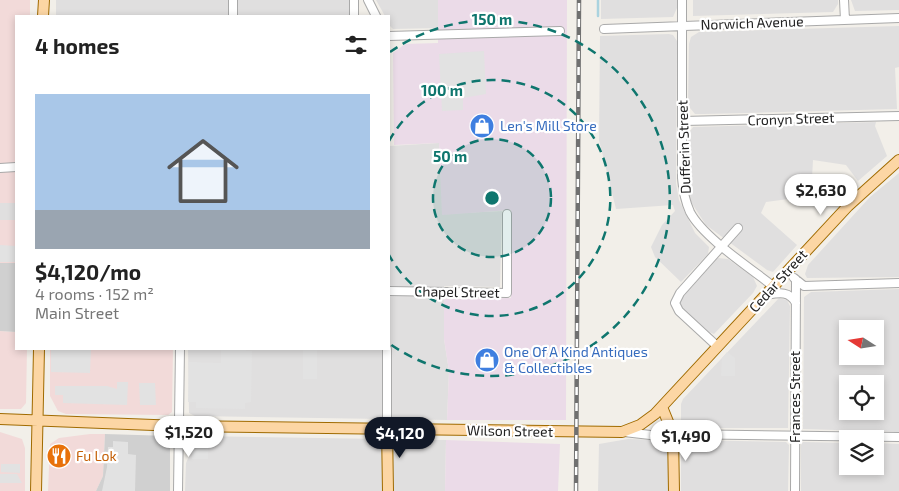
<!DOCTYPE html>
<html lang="en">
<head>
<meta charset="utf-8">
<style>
	:root { --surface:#fff; --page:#f6f6f6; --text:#222; --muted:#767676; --line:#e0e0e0; --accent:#111827 }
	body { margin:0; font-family:"Exo 2",sans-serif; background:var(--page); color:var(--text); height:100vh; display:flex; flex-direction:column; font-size:19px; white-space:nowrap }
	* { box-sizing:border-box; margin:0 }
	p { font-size:16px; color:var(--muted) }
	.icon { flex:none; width:28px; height:28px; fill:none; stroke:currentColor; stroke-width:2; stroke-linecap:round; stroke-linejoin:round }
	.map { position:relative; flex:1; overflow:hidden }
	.sheet { position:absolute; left:15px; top:15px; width:375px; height:335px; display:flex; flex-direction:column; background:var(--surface); border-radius:0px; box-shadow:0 2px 8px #0003 }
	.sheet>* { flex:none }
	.needle { width:32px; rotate:282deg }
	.tools { position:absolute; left:839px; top:320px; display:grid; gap:10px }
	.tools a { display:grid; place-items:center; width:45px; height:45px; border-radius:0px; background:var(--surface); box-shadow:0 2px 8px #0003; font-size:25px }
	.price { position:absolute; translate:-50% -42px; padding:0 11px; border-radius:18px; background:#fff; color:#222; font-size:16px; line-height:32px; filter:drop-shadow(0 1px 2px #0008) }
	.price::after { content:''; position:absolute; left:50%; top:30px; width:15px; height:11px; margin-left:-8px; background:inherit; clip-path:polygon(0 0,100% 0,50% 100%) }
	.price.current { background:var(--accent); color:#fff }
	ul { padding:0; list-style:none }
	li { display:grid; align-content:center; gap:10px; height:265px; padding:0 20px }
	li+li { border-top:1px solid var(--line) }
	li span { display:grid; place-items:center; height:155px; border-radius:0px; color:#555 }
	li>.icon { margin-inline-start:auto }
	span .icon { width:90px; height:90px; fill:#fffc; stroke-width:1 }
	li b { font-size:21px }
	h2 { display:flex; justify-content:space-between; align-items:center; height:60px; padding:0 20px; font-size:21px }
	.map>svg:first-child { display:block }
	.residential { fill:#e0dfdf; fill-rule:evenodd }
	.commercial { fill:#f2dad9 }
	.industrial { fill:#ebdbe8 }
	.religious { fill:#d0d0d0 }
	.parking { fill:#e2e2e2 }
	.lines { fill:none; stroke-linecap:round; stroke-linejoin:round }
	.stream { stroke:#aad3df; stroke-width:2.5 }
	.minor-casing { stroke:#a9a9a9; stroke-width:10 }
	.major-casing { stroke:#a06b00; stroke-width:12 }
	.minor { stroke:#fff; stroke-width:8 }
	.major { stroke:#fcd6a4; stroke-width:10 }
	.rail-casing { stroke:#707070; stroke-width:4.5 }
	.rail { stroke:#fff; stroke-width:2.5; stroke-dasharray:8; stroke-linecap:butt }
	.ring { fill:none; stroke:#0f766e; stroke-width:2.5; stroke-dasharray:9 6 }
	.labels { text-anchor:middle; stroke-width:4.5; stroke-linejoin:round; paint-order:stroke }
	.street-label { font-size:14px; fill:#222; stroke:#fff }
	.shop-label { font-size:14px; fill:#366cbe; stroke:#fff; text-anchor:start }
	.food-label { font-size:14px; fill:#c56008; stroke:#fff; text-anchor:start }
	.centre { fill:#0f766e; stroke:#fff; stroke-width:2.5 }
	.ring-label { font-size:15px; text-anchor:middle; font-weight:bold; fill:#0f766e; stroke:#fff; stroke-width:4.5; stroke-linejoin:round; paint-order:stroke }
</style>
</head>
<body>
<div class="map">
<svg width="899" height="491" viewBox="0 0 899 491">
	<rect width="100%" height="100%" fill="#f2efe9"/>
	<!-- residential -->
	<path class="residential" d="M56,0H350V16H56Z
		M376,0H438L439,28L393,29L389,25V16H385Z
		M601,0H677V8L673,17L601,19Z
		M693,0H838V4L833,12L693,16Z
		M851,0H899V10L855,11Z
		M899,26V67L895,68L897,109L705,114H695L690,108L688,102L689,44L691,37L699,32Z
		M669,34L673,35L677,41L676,183L679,200L695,233L709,247L708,254L681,282L655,257L651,247L662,225L675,211L673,205L616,209L599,140L600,36Z
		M876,122L875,126L887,156L858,181L846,165L813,160L811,196L766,202L761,213L797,245L773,272L767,270L706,225L691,202L688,182V134L693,127Z
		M439,143L443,214L502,211L500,287L444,286V339L449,371L447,420L195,416L189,413L188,349H389V146Z
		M899,173V277L807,278L805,274L808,265L870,197Z
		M0,203H16V220H0Z
		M718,258L728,259L753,277L757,286L753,293L714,334L709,332L680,306L679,301Z
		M899,289V432L803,429L804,297L811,292ZM848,329H875V356H848ZM848,384H875V411H848Z
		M779,298L787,300L790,306L788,428H691L681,424V404L683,399Z
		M196,436L446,440L445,491H185L186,463L190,454L191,441Z
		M628,439L657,440L664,443L668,453V491H598L599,444Z
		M684,440L786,442L789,445L788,491H681V444Z
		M803,442L847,443L848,466H875V443L899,444V491H801V445Z"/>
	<!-- commercial -->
	<path class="commercial" d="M0,0H30V16H16V203H0Z
		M0,220H16V263H0Z
		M0,331L16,332V349H27L26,403L21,409H0Z
		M50,349H173L172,412L168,415L66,414L58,411L50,396Z
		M0,432L22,439L25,448V491H0Z
		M90,434H105L103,476L96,491H48L50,444L59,438Z"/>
	<!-- industrial -->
	<path class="industrial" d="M438,0H567L566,420H447L449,371L444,339V299L511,298V210L442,215L439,143L394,145L393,53L405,44L438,43Z
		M446,440L560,444L558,491H445Z"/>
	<!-- religious -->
	<path class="religious" d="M0,263H16V332L0,331Z
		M105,434L170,436V491H96L103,476Z"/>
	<!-- parking -->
	<path class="parking" d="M484,51L486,94L463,98V110L442,111L439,54Z
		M0,245L16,246V262H0Z
		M51,349H91L90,373L51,372Z
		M221,349H246V351H252L251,402L245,403V409L196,408V402H188L189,362L221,363Z
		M303,349H317V379H303Z
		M727,352L735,358V376H721L722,358Z
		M117,382H128L127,405L63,403V395H55V386H107L117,389Z
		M139,383H155L156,405H140Z
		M194,438H208V459H192V444H194Z
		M113,441L128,442V454L136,455L135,491H102L107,467L108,447H113Z
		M1,464H20V473L1,472Z
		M0,474H17L22,483H0Z"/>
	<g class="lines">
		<!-- stream -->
		<path class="stream" d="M598,16V0"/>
		<defs>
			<path id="minor" d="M368,0L376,16
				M682,0V178C683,190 685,201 690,212C703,237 750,268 773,286
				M844,0L845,20
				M233,16V0
				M354,16V0
				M604,29L899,18
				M389,36L560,31
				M683,121L899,116
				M0,168L16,167
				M794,278L804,286L899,283
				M389,291L507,293V214
				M765,295C778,293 789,290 796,303
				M718,347L679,311L675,303L680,293L738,228
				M387,349V428
				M624,432L659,436L674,441
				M673,434L899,437
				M178,491L180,349
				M795,491L796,280"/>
			<path id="major" d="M43,16L44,0
				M662,407L673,434L674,491
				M0,419L179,426L622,432L640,425L655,414L848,206L899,160
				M387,428L388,491
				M36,491L39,349"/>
		</defs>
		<!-- minor casing -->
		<use href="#minor" class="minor-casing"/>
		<!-- major casing -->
		<use href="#major" class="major-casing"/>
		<!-- minor -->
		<use href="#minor" class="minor"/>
		<!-- major -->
		<use href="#major" class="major"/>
		<defs>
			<path id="rail" d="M576,491L579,0"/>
		</defs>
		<!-- rail casing -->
		<use href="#rail" class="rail-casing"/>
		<!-- rail -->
		<use href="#rail" class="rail"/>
	</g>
	<!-- distance rings -->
	<circle cx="492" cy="198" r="59" fill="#0f766e" fill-opacity=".12"/>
	<g class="ring">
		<circle cx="492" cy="198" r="59"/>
		<path d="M389 141A118 118 0 1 1 389 255"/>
		<path d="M390 52A178 178 0 1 1 390 344"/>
	</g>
	<!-- icons -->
	<defs>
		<symbol id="shop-disc" viewBox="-11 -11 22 22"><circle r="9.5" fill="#3f7fe0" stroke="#fff"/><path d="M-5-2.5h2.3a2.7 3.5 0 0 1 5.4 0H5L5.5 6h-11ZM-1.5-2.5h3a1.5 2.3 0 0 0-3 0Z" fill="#fff"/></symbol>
		<symbol id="restaurant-disc" viewBox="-11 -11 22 22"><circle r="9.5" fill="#e8710a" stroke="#fff"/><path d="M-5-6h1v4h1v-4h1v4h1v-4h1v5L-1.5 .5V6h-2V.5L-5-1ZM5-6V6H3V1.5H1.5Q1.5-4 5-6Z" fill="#fff"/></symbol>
	</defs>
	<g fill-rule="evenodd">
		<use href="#shop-disc" x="468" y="112" width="28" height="28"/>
		<use href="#shop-disc" x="473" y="346" width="28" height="28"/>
		<use href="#restaurant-disc" x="45" y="442" width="28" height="28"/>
	</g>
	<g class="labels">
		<!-- street labels -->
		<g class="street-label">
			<text transform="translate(752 23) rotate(-2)" y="5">Norwich Avenue</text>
			<text transform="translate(791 119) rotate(-2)" y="5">Cronyn Street</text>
			<text transform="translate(684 147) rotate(-92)" y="5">Dufferin Street</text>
			<text transform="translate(778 281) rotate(-48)" y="5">Cedar Street</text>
			<text transform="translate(457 292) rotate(1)" y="5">Chapel Street</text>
			<text transform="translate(795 397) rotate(-90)" y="5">Frances Street</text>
			<text transform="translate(510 431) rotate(1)" y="5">Wilson Street</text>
		</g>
		<!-- shop labels -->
		<g class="shop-label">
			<text x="500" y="131">Len's Mill Store</text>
			<text x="504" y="357">One Of A Kind Antiques<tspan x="504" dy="16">&amp; Collectibles</tspan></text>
		</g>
		<!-- food labels -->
		<g class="food-label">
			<text x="76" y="461">Fu Lok</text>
		</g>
	</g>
	<circle cx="492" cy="198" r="8" class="centre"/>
	<g class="ring-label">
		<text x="492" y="25">150 m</text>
		<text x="442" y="96">100 m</text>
		<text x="450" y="162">50 m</text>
	</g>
</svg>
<div class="tools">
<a><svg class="needle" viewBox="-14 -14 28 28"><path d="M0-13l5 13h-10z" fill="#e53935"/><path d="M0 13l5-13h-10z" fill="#767676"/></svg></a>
<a><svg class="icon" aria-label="locate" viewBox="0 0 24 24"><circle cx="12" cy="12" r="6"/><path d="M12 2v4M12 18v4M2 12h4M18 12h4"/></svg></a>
<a><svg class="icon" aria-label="layers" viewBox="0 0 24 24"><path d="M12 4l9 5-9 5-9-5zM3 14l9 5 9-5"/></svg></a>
</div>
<b class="price" style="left:821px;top:216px">$2,630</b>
<b class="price" style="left:189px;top:458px">$1,520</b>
<b class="price current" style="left:400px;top:459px">$4,120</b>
<b class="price" style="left:686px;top:462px">$1,490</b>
<section class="sheet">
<h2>4 homes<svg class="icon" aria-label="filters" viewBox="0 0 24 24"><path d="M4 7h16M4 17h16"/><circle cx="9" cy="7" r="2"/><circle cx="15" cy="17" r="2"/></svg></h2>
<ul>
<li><span style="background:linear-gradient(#a9c7e8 75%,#9aa5b1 0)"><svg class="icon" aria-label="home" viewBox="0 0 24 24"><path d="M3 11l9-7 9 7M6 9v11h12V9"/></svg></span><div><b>$4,120/mo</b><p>4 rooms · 152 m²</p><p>Main Street</p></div></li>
</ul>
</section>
</div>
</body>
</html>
